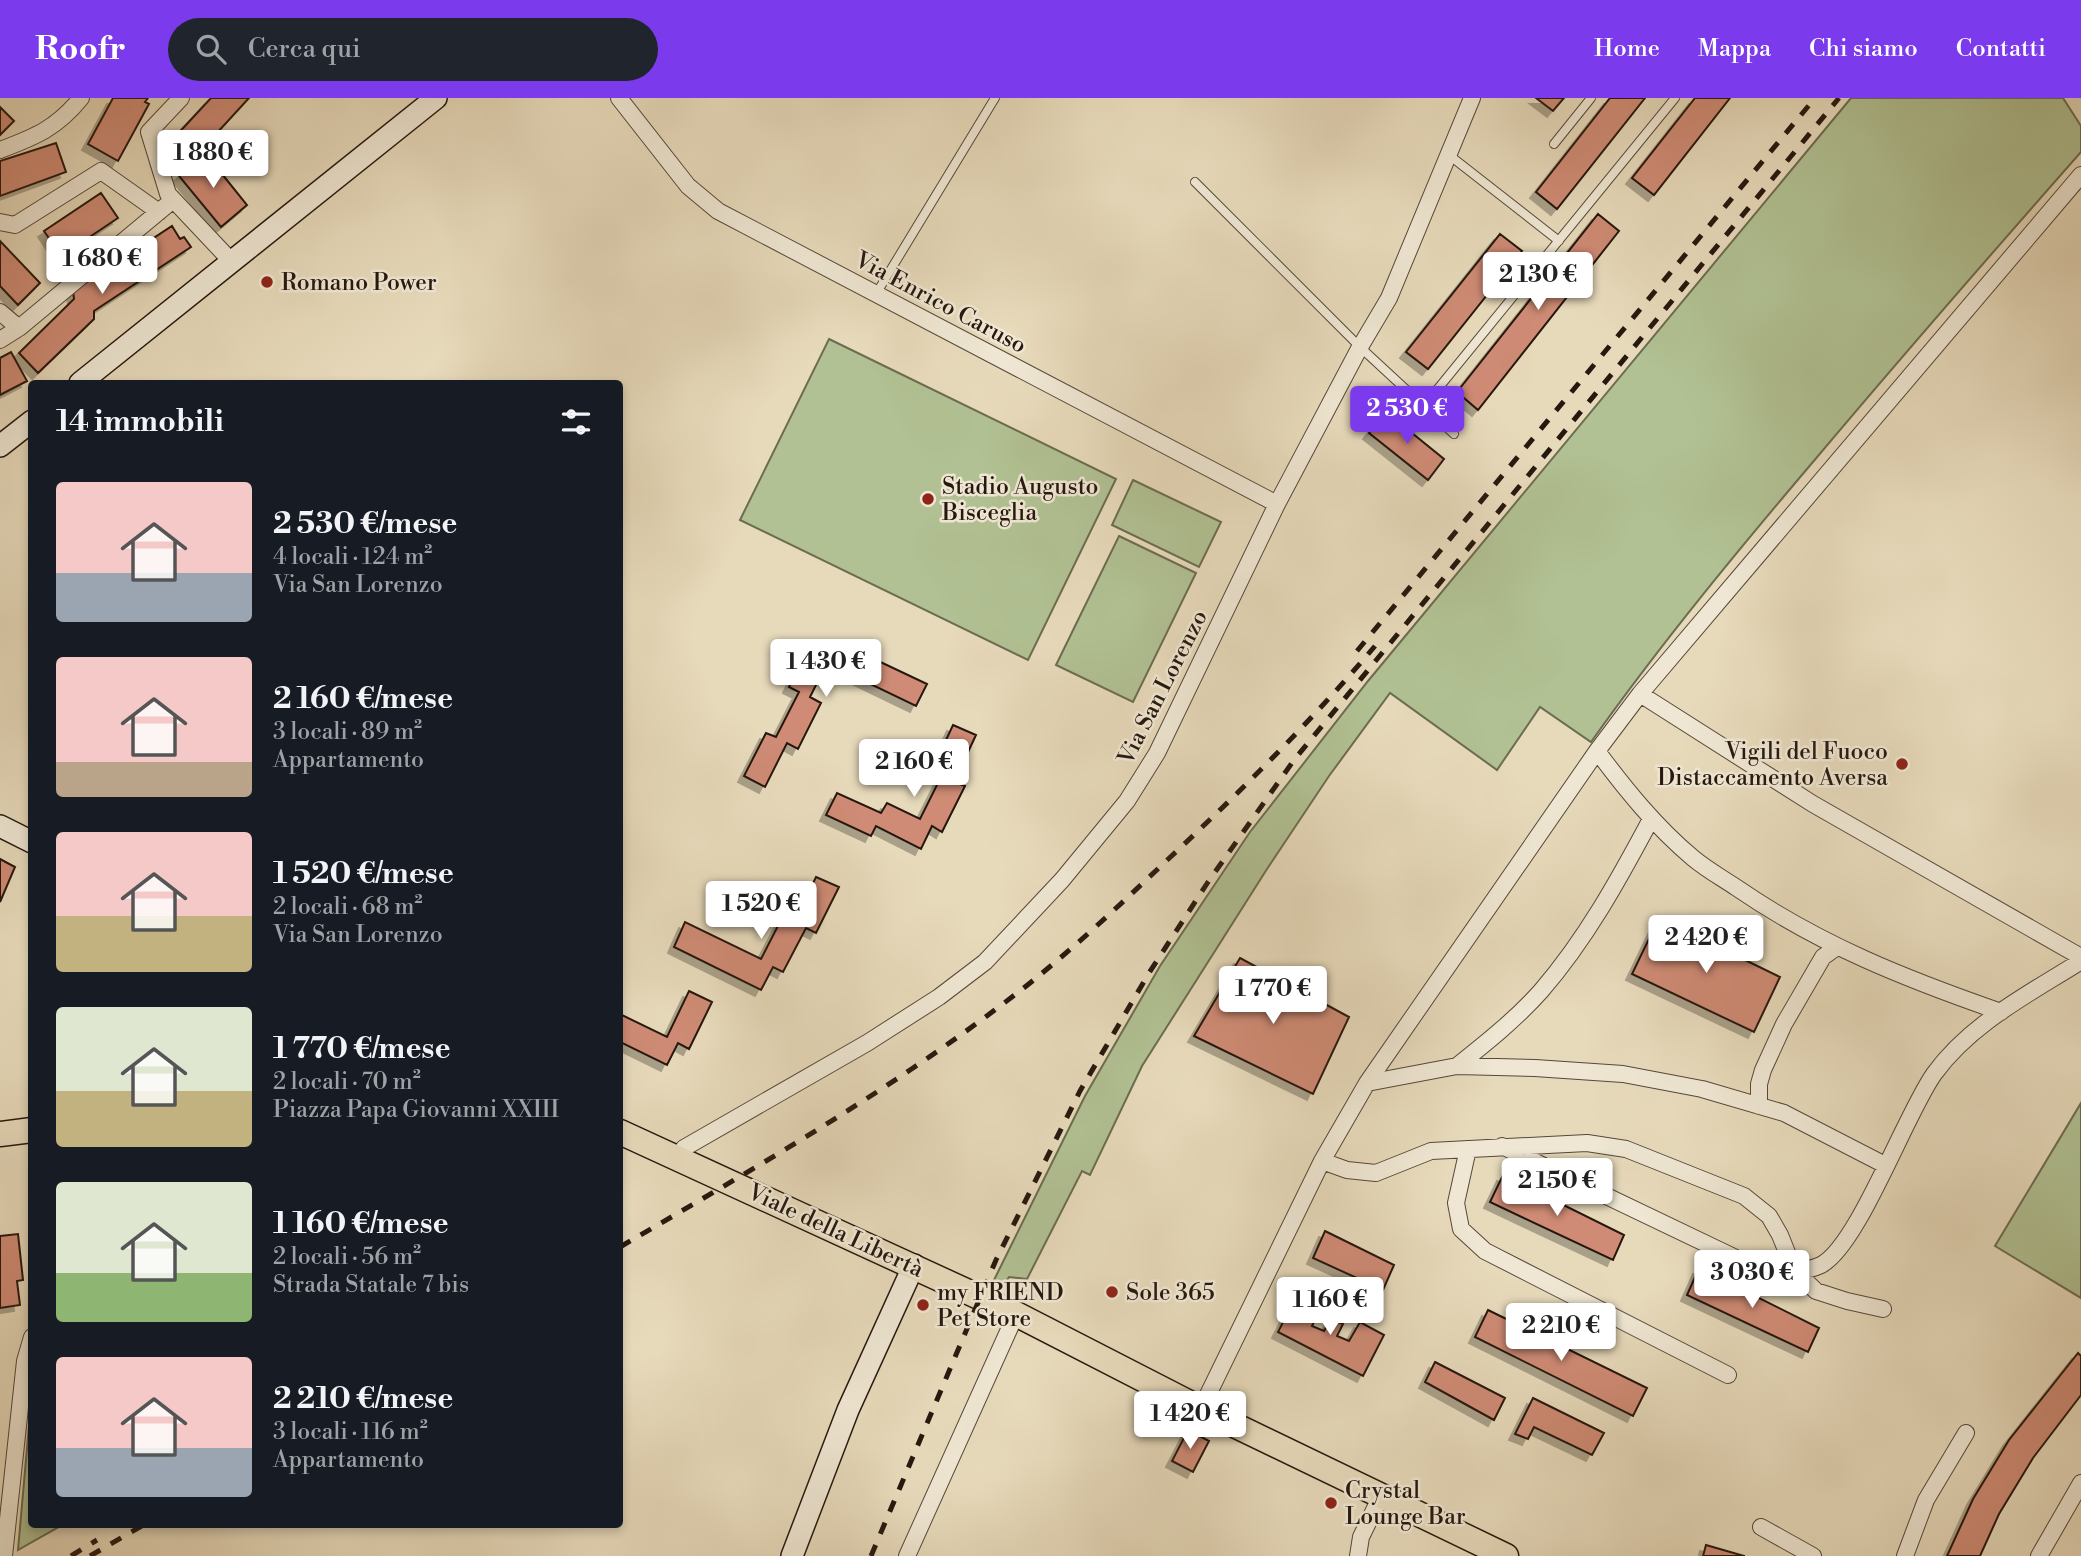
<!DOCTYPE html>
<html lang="it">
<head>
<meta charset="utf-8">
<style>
	:root { --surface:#171b24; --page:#20242c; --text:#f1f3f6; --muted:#9ea1a6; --accent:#7c3aed }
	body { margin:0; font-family:"Libre Bodoni",serif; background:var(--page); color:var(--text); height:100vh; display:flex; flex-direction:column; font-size:26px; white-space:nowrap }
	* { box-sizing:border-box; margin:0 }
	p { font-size:23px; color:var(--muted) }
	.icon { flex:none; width:38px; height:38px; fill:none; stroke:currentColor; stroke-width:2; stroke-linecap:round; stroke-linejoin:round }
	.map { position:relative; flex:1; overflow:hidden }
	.panel { position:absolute; left:28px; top:282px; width:595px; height:1148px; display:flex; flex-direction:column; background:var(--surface); border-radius:7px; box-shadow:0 4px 10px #0003 }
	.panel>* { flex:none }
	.price { position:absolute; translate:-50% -60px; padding:0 16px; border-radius:7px; background:#fff; color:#222; font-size:23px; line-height:46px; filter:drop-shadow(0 2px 4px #0008) }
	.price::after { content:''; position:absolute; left:50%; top:42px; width:21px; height:16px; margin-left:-10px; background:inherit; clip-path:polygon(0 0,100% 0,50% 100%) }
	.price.on { background:var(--accent); color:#fff }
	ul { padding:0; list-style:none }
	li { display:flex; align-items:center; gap:21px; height:175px; padding:0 28px }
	li span { display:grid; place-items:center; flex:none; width:196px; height:140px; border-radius:7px; color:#555 }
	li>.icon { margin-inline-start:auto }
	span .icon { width:84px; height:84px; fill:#fffc; stroke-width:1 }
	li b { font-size:30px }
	h2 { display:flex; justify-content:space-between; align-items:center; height:84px; padding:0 28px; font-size:30px }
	header { display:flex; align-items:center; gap:42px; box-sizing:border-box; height:98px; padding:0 35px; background:var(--accent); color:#fff }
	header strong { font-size:33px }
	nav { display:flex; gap:38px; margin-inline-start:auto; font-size:24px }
	.search { width:490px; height:63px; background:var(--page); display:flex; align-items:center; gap:18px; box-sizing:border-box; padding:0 24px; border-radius:38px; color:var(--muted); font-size:26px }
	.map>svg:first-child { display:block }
	.green { fill:#b1c193; stroke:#6c6c51; stroke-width:2 }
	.building { fill:#cf8b74; stroke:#26180f; stroke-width:2; filter:url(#shadow) }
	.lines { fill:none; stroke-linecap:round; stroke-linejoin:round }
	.lane-casing { stroke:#56483a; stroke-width:10 }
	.street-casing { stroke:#56483a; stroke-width:18 }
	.secondary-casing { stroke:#26180f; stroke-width:24 }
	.primary-casing { stroke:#26180f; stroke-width:27 }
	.lane { stroke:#efe7d3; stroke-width:8 }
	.street { stroke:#efe7d3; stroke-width:16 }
	.secondary { stroke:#efe7d3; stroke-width:21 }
	.primary { stroke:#e7dabb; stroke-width:24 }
	.rail { stroke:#26180f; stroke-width:5; stroke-dasharray:12 12; stroke-linecap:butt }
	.poi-dot { fill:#8f2418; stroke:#efe7d3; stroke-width:2.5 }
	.labels { text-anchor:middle; stroke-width:5; stroke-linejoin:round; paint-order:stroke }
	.poi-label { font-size:23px; fill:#26180f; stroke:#efe7d3; text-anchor:start }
	.street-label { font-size:23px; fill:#26180f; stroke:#efe7d3 }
</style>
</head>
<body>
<header>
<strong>Roofr</strong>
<div class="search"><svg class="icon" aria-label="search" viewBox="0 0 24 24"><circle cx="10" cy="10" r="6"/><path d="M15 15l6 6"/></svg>Cerca qui</div>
<nav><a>Home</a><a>Mappa</a><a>Chi siamo</a><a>Contatti</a></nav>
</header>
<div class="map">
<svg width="2081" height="1458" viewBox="0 0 2081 1458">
	<defs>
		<filter id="shadow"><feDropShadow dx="-6" dy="6" stdDeviation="0" flood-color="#0004"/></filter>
	</defs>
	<rect width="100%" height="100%" fill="#e7dabb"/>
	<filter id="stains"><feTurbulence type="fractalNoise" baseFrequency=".00286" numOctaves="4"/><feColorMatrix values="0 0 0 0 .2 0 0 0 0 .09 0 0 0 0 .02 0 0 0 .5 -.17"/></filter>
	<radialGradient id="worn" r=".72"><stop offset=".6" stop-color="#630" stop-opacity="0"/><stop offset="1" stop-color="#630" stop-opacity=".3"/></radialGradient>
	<!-- green -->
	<path class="green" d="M1851,0H2063L2081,28V54C1992,155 1904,256 1818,358C1739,451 1662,544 1591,644L1540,609L1497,672L1390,595L1329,678L1267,771L1142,968L1090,1077L1082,1073L1027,1181L1009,1179L1004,1187L994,1182L1085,998L1160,868L1250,734L1368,583Z
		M829,241L1116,381L1028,562L740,422Z
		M1133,382L1221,424L1199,469L1112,427Z
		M1119,438L1196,475L1133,604L1056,567Z
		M2081,1005V1200L1995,1148Z
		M31,1305L32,1426H64L18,1452Z"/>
	<!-- building -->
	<path class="building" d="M113,0H148L145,4L149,6L118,63L88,46Z
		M211,0H249L194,60L173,41Z
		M1536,0H1564L1553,13Z
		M1610,0H1645L1557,111L1536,94Z
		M1695,0H1730L1654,97L1632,80Z
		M0,9L14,23L0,37Z
		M56,45L66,74L0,98V63Z
		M206,56L247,107L221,129L179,78Z
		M101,95L118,120L61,158L44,133Z
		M1598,116L1619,133L1478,312L1457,294Z
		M172,128L180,141L184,139L191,149L94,213V221L38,275L19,255L74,201L73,193Z
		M1500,136L1522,153L1428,271L1406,254Z
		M0,143L40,185L18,207L0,188Z
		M11,254L27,283L0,297V260Z
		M1386,314L1444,361L1428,382L1369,335Z
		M836,543L927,586L916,608L827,565L810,599L821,605L798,651L787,645L765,689L744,678L766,635L776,639L799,594L789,589L810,545L830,555Z
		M953,627L976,637L954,684L965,688L942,734L932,728L921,751L876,728L871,738L826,717L837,695L881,715L887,705L920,721L942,677L932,672Z
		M0,761L15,769L0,804Z
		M816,779L839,789L816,835L806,830L783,874L773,869L761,892L674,849L685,824L761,861L784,816L795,822Z
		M1659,820L1780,879L1754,934L1632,876Z
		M1240,860L1349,919L1313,996L1194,938Z
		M689,893L712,904L689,951L678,945L667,967L620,944V916L667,939Z
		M1503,1077L1624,1137L1613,1162L1490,1104Z
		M1325,1133L1394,1167L1383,1192L1313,1160Z
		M18,1136L23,1182L17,1183L20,1207L0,1210V1138Z
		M1699,1170L1819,1230L1808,1254L1687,1197Z
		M1298,1195L1322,1208L1312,1228L1324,1233L1331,1221L1343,1226L1337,1238L1349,1243L1360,1224L1384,1237L1363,1278L1278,1234Z
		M1488,1212L1647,1290L1633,1318L1475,1239Z
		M2078,1255L2081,1258V1297L2033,1360L1999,1416L1980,1458H1947L1973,1401L2009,1342Z
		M1435,1264L1505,1300L1494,1322L1425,1284Z
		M1533,1300L1604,1335L1592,1357L1534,1329L1528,1341L1515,1336Z
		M1188,1332L1209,1343L1193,1374L1172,1363Z
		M1706,1447L1744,1458H1745H1703Z"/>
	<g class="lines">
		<defs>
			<path id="lane" d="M1554,46L1591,0
				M1449,57L1559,143
				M1195,84L1360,249L1454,336
				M876,196L995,0
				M1423,309L1675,0"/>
			<path id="street" d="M181,0L149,34L168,96L232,164
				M619,0L688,88L718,113L1277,406
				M0,52C35,39 57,30 81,0
				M0,124L15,127L101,73L159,114
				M0,214L19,230
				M0,242L19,230L173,102
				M1640,596L1813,706L2081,859
				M1597,653C1626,692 1656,729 1693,760C1706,771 1722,780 1737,790C1820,847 1906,881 2001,914
				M1457,968C1486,945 1516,921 1541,893C1586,841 1619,781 1651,721
				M1367,985L1457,968L1535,970L1623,976L1702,991L1784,1015L1885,1067
				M1759,1008V986L1763,972L1784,926L1823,859L1837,849
				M1502,1048L1763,1173C1781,1173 1804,1175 1821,1167C1858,1148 1905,1017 1934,976C1971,925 2029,896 2081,863
				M1468,1051L1456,1105L1461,1131L1485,1153L1728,1277
				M678,1059L684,1050L867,945L939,899L985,864L1062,782L1127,703L1157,655L1277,406L1360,249L1389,200L1472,0
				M1322,1063L1347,1072L1376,1075L1431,1053L1587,1045L1626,1051L1744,1098L1769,1118L1780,1137L1794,1172L1816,1193L1847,1203L1883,1211
				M1201,1311L1322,1063L1367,985L1597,653L1640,596L2081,77
				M1761,1429L1813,1458
				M4,1458L25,1263L32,1239
				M907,1458L1016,1216
				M1358,1458L1361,1439L1381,1398
				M1905,1458L1926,1402L1966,1335
				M2039,1458L2081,1385"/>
			<path id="secondary" d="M80,285L436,0
				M0,348L32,323
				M0,728L32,744
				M792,1458L848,1312L914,1167"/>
			<path id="primary" d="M620,1034L1016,1216L1201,1311L1506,1458
				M0,1036L32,1032"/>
		</defs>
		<!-- lane casing -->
		<use href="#lane" class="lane-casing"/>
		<!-- street casing -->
		<use href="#street" class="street-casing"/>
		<!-- secondary casing -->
		<use href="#secondary" class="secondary-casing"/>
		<!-- primary casing -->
		<use href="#primary" class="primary-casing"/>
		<!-- lane -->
		<use href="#lane" class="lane"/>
		<!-- street -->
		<use href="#street" class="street"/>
		<!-- secondary -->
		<use href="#secondary" class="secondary"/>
		<!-- primary -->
		<use href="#primary" class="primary"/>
		<!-- rail -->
		<path class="rail" d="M1357,553L1815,0
			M620,1149C760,1067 902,986 1030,885C1076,848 1121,806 1164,765C1238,696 1310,625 1375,548
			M71,1458L97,1442
			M90,1458L145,1426
			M871,1458L996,1162L1080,993L1149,875L1208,784L1294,662L1839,0"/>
	</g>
	<!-- markers -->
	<g class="poi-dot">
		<circle cx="267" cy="184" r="7"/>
		<circle cx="928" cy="401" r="7"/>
		<circle cx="1902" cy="666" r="7"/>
		<circle cx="1112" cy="1194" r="7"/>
		<circle cx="923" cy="1207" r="7"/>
		<circle cx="1331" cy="1405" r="7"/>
	</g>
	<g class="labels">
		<!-- poi labels -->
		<g class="poi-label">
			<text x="281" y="192">Romano Power</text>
			<text x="942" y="396">Stadio Augusto<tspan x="942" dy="26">Bisceglia</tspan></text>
			<text x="1888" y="661" text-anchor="end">Vigili del Fuoco<tspan x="1888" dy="26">Distaccamento Aversa</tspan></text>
			<text x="937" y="1202">my FRIEND<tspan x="937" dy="26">Pet Store</tspan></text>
			<text x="1126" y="1202">Sole 365</text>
			<text x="1345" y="1400">Crystal<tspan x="1345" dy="26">Lounge Bar</tspan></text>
		</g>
		<!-- street labels -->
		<g class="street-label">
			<text transform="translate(941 204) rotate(28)" y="8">Via Enrico Caruso</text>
			<text transform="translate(1162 589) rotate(-63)" y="8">Via San Lorenzo</text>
			<text transform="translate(836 1132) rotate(25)" y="8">Viale della Libertà</text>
		</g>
	</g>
	<rect width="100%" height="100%" filter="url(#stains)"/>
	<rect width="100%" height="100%" fill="url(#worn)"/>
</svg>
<b class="price" style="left:213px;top:92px">1 880 €</b>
<b class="price" style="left:102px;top:198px">1 680 €</b>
<b class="price" style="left:1538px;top:214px">2 130 €</b>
<b class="price on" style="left:1407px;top:348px">2 530 €</b>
<b class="price" style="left:826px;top:601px">1 430 €</b>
<b class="price" style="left:914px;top:701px">2 160 €</b>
<b class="price" style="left:761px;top:843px">1 520 €</b>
<b class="price" style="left:1706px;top:877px">2 420 €</b>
<b class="price" style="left:1273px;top:928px">1 770 €</b>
<b class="price" style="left:1557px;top:1120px">2 150 €</b>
<b class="price" style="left:1752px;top:1212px">3 030 €</b>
<b class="price" style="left:1330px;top:1239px">1 160 €</b>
<b class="price" style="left:1561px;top:1265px">2 210 €</b>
<b class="price" style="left:1190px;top:1353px">1 420 €</b>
<section class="panel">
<h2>14 immobili<svg class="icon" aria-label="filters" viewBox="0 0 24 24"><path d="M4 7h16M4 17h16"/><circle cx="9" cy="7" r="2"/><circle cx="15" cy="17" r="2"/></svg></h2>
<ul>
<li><span style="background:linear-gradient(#f6c9c9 65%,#9aa5b1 0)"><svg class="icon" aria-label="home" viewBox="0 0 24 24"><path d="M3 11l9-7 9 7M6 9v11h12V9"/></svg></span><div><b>2 530 €/mese</b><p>4 locali · 124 m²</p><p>Via San Lorenzo</p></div></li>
<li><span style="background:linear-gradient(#f6c9c9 75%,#b9a48a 0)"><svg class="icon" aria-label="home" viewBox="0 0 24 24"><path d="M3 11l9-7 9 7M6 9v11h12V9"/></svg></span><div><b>2 160 €/mese</b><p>3 locali · 89 m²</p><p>Appartamento</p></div></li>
<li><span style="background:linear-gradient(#f6c9c9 60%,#c2b280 0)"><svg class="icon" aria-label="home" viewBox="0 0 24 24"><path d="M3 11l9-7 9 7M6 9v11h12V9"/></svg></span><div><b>1 520 €/mese</b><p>2 locali · 68 m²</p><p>Via San Lorenzo</p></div></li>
<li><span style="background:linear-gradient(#dfe7d0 60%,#c2b280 0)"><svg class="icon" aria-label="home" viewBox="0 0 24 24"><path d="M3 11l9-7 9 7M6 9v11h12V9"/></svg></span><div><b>1 770 €/mese</b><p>2 locali · 70 m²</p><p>Piazza Papa Giovanni XXIII</p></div></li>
<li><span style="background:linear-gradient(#dfe7d0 65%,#8fb573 0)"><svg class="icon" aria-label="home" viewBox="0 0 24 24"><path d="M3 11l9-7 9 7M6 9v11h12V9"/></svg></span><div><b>1 160 €/mese</b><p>2 locali · 56 m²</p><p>Strada Statale 7 bis</p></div></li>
<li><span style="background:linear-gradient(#f6c9c9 65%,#9aa5b1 0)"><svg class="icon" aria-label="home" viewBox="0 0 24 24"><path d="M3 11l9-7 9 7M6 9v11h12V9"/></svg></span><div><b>2 210 €/mese</b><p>3 locali · 116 m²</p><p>Appartamento</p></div></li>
</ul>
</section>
</div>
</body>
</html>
